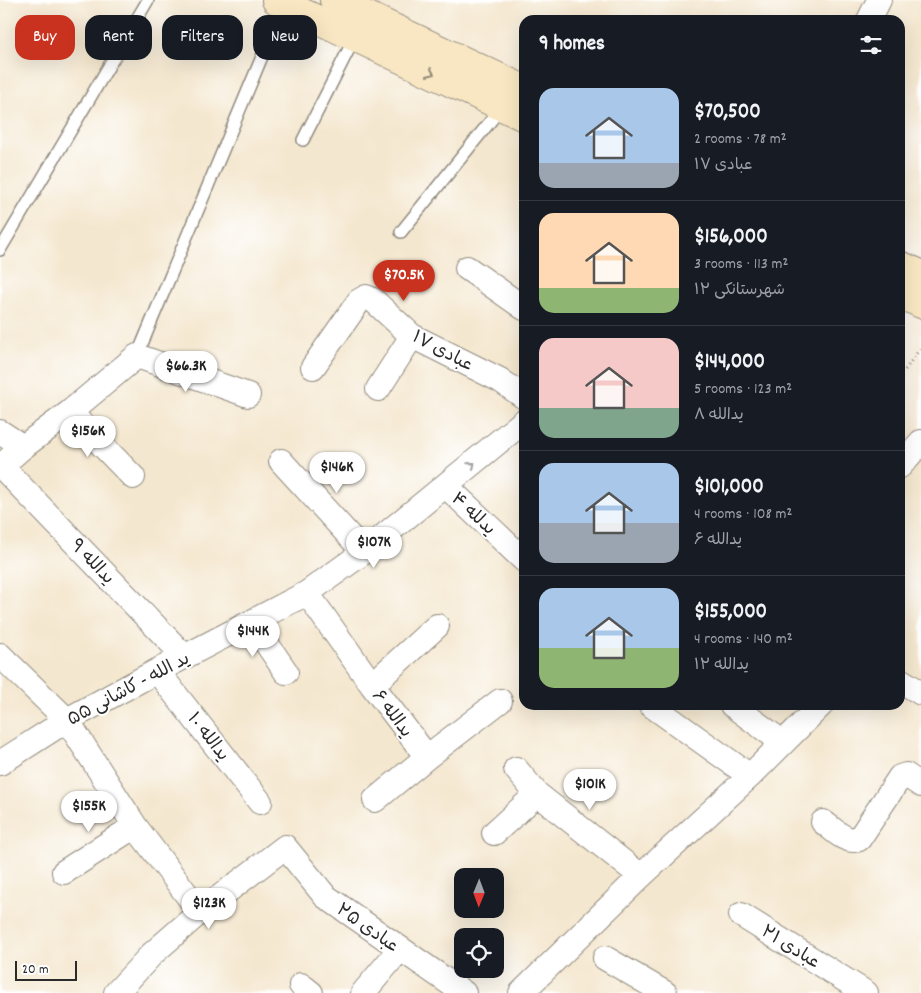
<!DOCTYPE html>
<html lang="en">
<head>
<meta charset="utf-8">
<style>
	:root { --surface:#171b24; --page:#242831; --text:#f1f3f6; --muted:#9ea1a6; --line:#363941; --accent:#c8321e }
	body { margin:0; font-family:Dekko,"Playpen Sans Arabic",sans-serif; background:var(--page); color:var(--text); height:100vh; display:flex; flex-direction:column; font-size:19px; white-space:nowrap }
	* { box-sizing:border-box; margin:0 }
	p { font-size:16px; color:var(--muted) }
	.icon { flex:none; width:28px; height:28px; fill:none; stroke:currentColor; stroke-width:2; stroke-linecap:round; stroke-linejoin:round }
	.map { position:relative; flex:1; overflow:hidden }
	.drawer { position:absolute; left:519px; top:15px; width:386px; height:695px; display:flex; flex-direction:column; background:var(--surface); border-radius:15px; box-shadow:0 5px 20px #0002 }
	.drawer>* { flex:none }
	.guide { position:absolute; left:15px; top:15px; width:429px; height:45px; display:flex; gap:10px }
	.needle { width:32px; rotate:181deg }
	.controls { position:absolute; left:454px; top:868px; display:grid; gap:10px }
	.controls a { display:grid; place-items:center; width:50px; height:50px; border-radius:10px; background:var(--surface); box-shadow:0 5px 20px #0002; font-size:25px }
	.scale { position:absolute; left:15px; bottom:12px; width:62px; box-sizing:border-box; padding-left:5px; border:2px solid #2b2b2b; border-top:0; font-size:14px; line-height:18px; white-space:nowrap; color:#2b2b2b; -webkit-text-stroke:4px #fff; paint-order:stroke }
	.price { position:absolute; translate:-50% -42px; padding:0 11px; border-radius:18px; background:#fff; color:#222; font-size:16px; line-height:32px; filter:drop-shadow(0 1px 2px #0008) }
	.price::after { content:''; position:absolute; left:50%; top:30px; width:15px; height:11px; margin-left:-8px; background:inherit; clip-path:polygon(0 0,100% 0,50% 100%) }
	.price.active { background:var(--accent); color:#fff }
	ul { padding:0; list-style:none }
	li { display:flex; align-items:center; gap:15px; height:125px; padding:0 20px }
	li+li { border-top:1px solid var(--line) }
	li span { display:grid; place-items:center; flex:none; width:140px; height:100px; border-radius:15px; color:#555 }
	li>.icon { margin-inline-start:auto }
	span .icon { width:60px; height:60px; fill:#fffc; stroke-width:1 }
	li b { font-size:21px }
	h2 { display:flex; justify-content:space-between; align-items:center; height:60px; padding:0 20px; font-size:21px }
	.tag { padding:0 18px; border-radius:15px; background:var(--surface); box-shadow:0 5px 20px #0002; font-size:18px; line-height:45px }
	.tag.active { background:var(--accent); color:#fff }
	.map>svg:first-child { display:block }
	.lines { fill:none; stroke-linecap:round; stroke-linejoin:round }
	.service-casing { stroke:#90897d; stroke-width:14 }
	.minor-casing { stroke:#90897d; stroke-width:26 }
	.secondary-casing { stroke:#90897d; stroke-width:30 }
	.path { stroke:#90897d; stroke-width:3; stroke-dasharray:1 4; stroke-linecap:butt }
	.service { stroke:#fff; stroke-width:11 }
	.minor { stroke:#fff; stroke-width:24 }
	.secondary { stroke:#f9e7c3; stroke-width:28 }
	.oneway { stroke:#928977 }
	.oneway2 { stroke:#a0a0a0 }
	.labels { text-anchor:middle; stroke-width:4; stroke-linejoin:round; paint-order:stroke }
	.street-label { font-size:18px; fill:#2b2b2b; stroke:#fff }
</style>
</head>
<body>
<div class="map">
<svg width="921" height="993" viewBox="0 0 921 993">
	<rect width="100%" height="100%" fill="#fff"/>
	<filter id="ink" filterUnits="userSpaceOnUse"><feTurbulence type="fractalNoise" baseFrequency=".02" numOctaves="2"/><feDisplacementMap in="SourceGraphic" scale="10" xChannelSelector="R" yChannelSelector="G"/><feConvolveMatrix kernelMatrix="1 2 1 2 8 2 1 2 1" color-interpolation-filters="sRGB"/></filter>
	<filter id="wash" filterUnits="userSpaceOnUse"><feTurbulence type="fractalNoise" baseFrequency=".0096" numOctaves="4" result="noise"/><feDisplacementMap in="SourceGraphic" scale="20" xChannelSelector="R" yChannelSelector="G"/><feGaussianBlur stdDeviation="1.12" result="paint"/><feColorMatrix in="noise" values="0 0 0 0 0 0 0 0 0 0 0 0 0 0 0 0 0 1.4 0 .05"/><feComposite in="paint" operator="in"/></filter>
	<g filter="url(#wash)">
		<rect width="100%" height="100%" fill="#f4e7cf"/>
	</g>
	<g filter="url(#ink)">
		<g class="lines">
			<defs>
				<path id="service" d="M303,140L355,37
					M401,232L502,107
					M0,250L148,0
					M137,356L284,4"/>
				<path id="minor" d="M869,20L879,0
					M467,268L524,308
					M313,367L359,301L366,297L373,300L412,336L500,380L524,397
					M378,389L412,336
					M70,412L133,477
					M0,432L23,447
					M281,461L364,552
					M1,466L185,657
					M900,466L921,442
					M0,467L23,447L70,412L137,356L248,395
					M446,486L524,560
					M307,593L372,685L427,757L500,701
					M252,622L286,672
					M0,655L67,720L135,826L200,912
					M157,671L260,802
					M900,680L921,693
					M372,685L437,626
					M651,705L750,776
					M732,705L782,742
					M0,763L67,720L157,671L307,593L364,552L524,421
					M516,769L537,794L641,876
					M375,800L427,757
					M823,822C833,829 846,844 859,839L900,777L906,775L921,785
					M494,833L537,794
					M64,872L135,826
					M741,915L866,993
					M605,958L665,993
					M301,985L311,993
					M116,993L152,954L200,912L285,847L325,896L464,993
					M363,993L400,949
					M521,993L641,876L750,776L821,705"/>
				<path id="secondary" d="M276,0L524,117
					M334,0L524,89
					M900,265L921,274
					M900,294L921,304"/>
			</defs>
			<!-- service casing -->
			<use href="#service" class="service-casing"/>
			<!-- minor casing -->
			<use href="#minor" class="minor-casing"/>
			<!-- secondary casing -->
			<use href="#secondary" class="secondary-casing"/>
			<!-- path -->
			<path class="path" d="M905,370L921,347"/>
			<!-- service -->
			<use href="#service" class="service"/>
			<!-- minor -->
			<use href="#minor" class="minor"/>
			<!-- secondary -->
			<use href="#secondary" class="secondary"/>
		</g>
		<!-- one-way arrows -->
		<defs><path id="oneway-chevron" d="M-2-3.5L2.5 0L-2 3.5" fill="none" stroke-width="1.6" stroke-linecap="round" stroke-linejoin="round" transform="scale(1.25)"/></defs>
		<use class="oneway" href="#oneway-chevron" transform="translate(431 73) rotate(25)"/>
		<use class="oneway2" href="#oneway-chevron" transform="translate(472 465) rotate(-40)"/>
	</g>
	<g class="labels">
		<!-- street labels -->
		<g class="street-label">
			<text transform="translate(443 350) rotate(28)" y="6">عبادی ۱۷</text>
			<text transform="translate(474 513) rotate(43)" y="6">یدلله ۴</text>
			<text transform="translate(93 561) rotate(46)" y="6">یدالله ۹</text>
			<text transform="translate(128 688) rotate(-28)" y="6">ید الله - کاشانی ۵۵</text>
			<text transform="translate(393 713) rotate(53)" y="6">یدالله ۶</text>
			<text transform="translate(209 736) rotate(52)" y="6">یدالله ۱۰</text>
			<text transform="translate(368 927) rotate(35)" y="6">عبادی ۲۵</text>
			<text transform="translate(791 946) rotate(32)" y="6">عبادی ۲۱</text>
		</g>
	</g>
</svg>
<div class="controls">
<a><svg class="needle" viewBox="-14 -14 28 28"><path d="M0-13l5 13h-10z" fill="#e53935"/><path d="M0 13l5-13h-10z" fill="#9ea1a6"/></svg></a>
<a><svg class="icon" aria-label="locate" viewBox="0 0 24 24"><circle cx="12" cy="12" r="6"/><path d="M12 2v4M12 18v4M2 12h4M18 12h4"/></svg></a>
</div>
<div class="scale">20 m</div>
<b class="price active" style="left:404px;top:302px">$70.5K</b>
<b class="price" style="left:186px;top:393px">$66.3K</b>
<b class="price" style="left:88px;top:458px">$156K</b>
<b class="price" style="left:337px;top:494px">$146K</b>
<b class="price" style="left:374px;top:569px">$107K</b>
<b class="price" style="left:253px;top:658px">$144K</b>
<b class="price" style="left:590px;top:811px">$101K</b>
<b class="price" style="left:89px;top:833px">$155K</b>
<b class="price" style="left:209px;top:930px">$123K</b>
<div class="guide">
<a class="tag active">Buy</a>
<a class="tag">Rent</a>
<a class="tag">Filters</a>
<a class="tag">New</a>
</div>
<section class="drawer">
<h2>9 homes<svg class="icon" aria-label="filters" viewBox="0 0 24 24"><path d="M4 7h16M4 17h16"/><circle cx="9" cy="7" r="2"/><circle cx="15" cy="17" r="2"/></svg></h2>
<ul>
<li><span style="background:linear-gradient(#a9c7e8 75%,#9aa5b1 0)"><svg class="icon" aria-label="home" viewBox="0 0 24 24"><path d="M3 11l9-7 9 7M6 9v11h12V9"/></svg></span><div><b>$70,500</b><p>2 rooms · 78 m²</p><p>عبادی ۱۷</p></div></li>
<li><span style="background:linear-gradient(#ffd9b3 75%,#8fb573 0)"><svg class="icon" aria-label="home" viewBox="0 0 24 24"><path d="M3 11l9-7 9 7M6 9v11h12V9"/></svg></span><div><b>$156,000</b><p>3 rooms · 113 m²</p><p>شهرستانکی ۱۲</p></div></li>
<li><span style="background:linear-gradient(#f6c9c9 70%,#7fa58c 0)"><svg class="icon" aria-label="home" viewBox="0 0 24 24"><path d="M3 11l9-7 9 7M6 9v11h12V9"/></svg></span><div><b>$144,000</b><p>5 rooms · 123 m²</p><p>یدالله ۸</p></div></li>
<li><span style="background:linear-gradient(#a9c7e8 60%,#9aa5b1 0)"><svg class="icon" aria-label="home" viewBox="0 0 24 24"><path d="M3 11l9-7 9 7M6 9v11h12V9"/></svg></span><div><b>$101,000</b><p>4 rooms · 108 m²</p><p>یدالله ۶</p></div></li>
<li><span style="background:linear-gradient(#a9c7e8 60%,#8fb573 0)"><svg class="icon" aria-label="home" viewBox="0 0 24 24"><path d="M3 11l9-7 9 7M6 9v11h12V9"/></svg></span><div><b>$155,000</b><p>4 rooms · 140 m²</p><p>یدالله ۱۲</p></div></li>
</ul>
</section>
</div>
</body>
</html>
